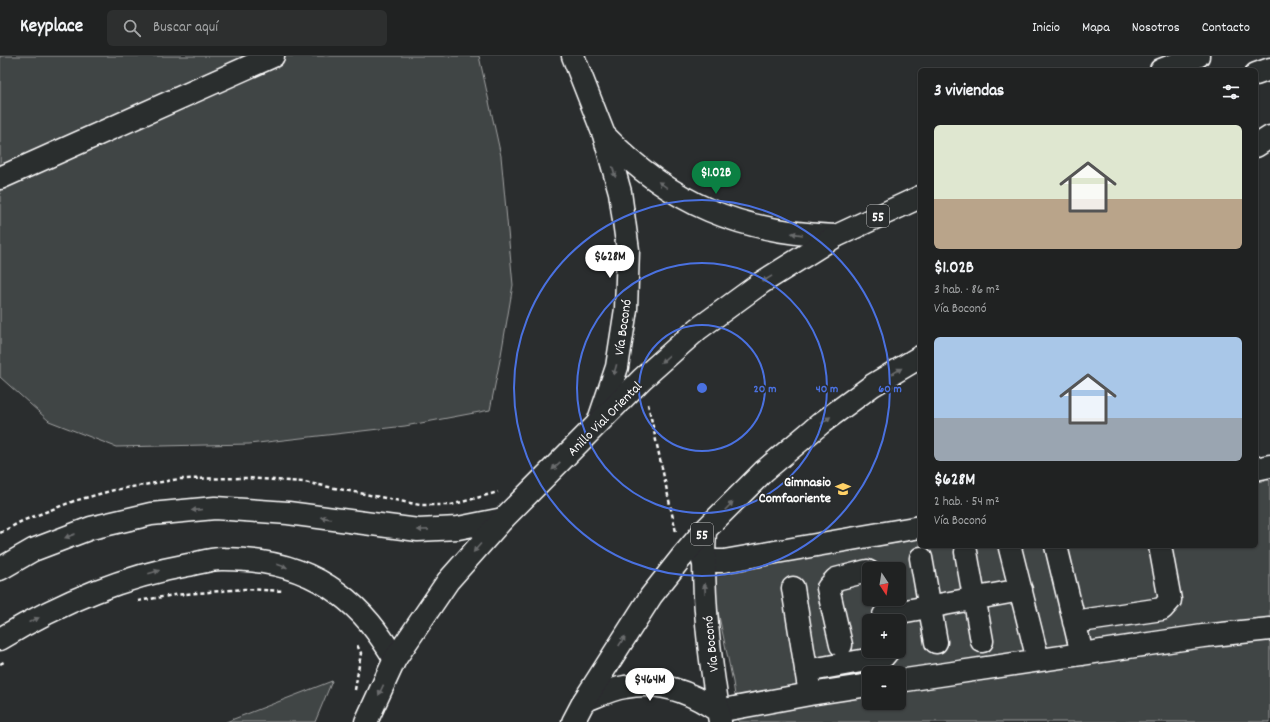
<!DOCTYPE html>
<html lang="es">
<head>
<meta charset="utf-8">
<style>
	:root { --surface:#202222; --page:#2d2f2f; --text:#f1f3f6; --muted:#a2a4a5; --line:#3d3f40; --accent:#0b8043 }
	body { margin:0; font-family:Dekko,sans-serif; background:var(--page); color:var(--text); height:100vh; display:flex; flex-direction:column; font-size:15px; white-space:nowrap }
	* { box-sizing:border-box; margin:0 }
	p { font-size:13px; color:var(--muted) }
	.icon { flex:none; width:22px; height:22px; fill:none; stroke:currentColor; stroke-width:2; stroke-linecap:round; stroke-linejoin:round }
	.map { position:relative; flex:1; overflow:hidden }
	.details { position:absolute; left:918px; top:12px; width:340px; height:480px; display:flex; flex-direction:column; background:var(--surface); border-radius:6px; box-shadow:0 1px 3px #0004,0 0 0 1px var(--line) }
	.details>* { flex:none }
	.needle { width:26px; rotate:168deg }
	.buttons { position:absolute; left:862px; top:506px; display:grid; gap:8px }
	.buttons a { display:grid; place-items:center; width:44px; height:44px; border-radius:6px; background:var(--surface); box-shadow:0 1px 3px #0004,0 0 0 1px var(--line); font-size:20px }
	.price { position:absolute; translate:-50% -34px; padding:0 9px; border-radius:14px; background:#fff; color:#222; font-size:13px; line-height:26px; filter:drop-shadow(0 1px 2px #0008) }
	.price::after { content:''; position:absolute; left:50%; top:24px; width:12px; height:9px; margin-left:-6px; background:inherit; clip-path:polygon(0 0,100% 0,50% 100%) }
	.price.current { background:var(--accent); color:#fff }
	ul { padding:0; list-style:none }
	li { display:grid; align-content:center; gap:8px; height:212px; padding:0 16px }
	li span { display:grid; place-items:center; height:124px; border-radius:6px; color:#555 }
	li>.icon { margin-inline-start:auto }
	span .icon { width:72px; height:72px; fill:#fffc; stroke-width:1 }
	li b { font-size:17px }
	h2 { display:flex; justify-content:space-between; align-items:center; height:48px; padding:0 16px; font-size:17px }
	header { display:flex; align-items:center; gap:24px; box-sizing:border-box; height:56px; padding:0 20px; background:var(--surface); border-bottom:1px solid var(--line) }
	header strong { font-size:19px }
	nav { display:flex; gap:22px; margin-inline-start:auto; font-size:14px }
	.search { width:280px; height:36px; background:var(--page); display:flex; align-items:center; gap:10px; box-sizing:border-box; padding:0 14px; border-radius:6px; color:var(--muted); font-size:15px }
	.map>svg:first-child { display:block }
	.green { fill:#414445; stroke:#a0a2a2; fill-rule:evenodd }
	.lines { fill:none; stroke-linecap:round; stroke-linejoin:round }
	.minor-casing { stroke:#fff; stroke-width:25 }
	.major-casing { stroke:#fff; stroke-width:25 }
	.highway-casing { stroke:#fff; stroke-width:25 }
	.path { stroke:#fff; stroke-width:2.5; stroke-dasharray:4 3; stroke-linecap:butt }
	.minor { stroke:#2a2d2e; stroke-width:22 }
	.major { stroke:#2a2d2e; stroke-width:22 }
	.highway { stroke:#2a2d2e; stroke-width:22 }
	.oneway { fill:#6a6c6d }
	.ring { fill:none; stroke:#4a71e0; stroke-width:2 }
	.labels { text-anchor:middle; stroke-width:3.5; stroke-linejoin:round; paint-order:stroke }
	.shield { fill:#2a2d2e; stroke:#bfc0c0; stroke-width:1 }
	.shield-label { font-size:13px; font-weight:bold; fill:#fff }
	.street-label { font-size:14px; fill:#fff; stroke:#2a2d2e }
	.poi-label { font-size:14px; font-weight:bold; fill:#fff; stroke:#2a2d2e; text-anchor:end }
	.centre { fill:#4a71e0; stroke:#2a2d2e; stroke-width:2 }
	.ring-label { font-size:12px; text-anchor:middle; font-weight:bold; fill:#4a71e0; stroke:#2a2d2e; stroke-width:3.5; stroke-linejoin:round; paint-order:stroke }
</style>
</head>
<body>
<header>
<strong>Keyplace</strong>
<div class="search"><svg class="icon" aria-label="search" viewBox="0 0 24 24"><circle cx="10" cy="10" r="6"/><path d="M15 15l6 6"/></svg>Buscar aquí</div>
<nav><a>Inicio</a><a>Mapa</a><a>Nosotros</a><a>Contacto</a></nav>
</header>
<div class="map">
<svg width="1270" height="666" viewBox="0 0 1270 666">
	<rect width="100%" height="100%" fill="#2a2d2e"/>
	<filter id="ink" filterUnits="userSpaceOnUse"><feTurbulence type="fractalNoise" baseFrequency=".025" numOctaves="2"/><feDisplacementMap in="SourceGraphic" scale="8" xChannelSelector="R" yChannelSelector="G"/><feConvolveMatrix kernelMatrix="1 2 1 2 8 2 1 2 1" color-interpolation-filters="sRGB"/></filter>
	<g filter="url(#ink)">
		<!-- green -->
		<path class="green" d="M0,0H479L501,100L513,229L501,299L490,354L405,370L249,388L116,391L49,365L0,321Z
			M1270,424V666H739L733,626L710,518L920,483V490H1256V426ZM869,513H899V543H869ZM869,565H899V595H869ZM869,617H899V647H869Z
			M332,625L315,666H226Z"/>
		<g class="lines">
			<defs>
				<path id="minor" d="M1161,14L1198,0
					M0,122L273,0
					M1256,413L1270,410
					M1011,490L1010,492L1038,604
					M1056,490L1082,598
					M966,496L982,585
					M921,502L936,586
					M703,505H724L920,471
					M793,532L810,638
					M884,559L1021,534
					M1074,566L1162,553L1170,544L1160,490
					M841,589L828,532L836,523L867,515L869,516
					M806,615L883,601L888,595
					M899,625L1203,580L1270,573
					M718,655L810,638L869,629"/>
				<path id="major" d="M573,0L604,79L620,136L628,194L626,253L617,311L598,367
					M605,80C671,148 741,177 836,180
					M705,474C701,538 710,603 720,666
					M0,513L33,494L91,472L151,458L215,452L288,457L418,474L458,472L503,463
					M0,583C58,548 121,521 188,509C199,507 212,502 224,503C263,503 305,512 338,537C364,556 378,576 395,603
					M584,645C597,640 611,633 625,631C658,624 691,636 718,655"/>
				<path id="highway" d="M1256,18L1270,13
					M1256,90L1270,81
					M366,666L395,603L448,525L503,463L642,323L698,273L761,227L836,180L920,141
					M573,666L584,645L651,540L681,502L705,474L764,415L820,368L873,329L920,301"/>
			</defs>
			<!-- minor casing -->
			<use href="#minor" class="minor-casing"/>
			<!-- major casing -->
			<use href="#major" class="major-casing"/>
			<!-- highway casing -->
			<use href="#highway" class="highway-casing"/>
			<!-- path -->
			<path class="path" d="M648,348L676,476
				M0,477L22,465L74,445L114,434L179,423L247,422L304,426L420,449H451L498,436
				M138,545L174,539L244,533L284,535
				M0,608L6,605
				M355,634L361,597L356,587"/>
			<!-- minor -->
			<use href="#minor" class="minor"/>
			<!-- major -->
			<use href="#major" class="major"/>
			<!-- highway -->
			<use href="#highway" class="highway"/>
		</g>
		<!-- one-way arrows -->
		<defs><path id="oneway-solid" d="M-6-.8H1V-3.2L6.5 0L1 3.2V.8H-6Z"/></defs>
		<g class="oneway">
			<use href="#oneway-solid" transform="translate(614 116) rotate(75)"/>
			<use href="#oneway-solid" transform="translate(663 129) rotate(-145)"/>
			<use href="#oneway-solid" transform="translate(797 178) rotate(-172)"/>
			<use href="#oneway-solid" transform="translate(767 223) rotate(148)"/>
			<use href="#oneway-solid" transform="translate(665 303) rotate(138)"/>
			<use href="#oneway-solid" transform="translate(615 314) rotate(106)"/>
			<use href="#oneway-solid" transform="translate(897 315) rotate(-31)"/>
			<use href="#oneway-solid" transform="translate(826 364) rotate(-36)"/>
			<use href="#oneway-solid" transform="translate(556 410) rotate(136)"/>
			<use href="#oneway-solid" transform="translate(729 450) rotate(-45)"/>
			<use href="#oneway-solid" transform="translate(197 454) rotate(175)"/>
			<use href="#oneway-solid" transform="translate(326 462) rotate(-172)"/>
			<use href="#oneway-solid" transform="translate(423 474) rotate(179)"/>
			<use href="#oneway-solid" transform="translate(70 480) rotate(159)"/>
			<use href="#oneway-solid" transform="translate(477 492) rotate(131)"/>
			<use href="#oneway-solid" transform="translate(282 510) rotate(19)"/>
			<use href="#oneway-solid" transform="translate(154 516) rotate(-17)"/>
			<use href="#oneway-solid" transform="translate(705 533) rotate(-93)"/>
			<use href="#oneway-solid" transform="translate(34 564) rotate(-25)"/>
			<use href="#oneway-solid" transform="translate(622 585) rotate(-57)"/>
			<use href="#oneway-solid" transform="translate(381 634) rotate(115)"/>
		</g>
	</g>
	<!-- distance rings -->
	<g class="ring">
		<circle cx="702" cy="332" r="63"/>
		<circle cx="702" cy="332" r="125"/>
		<circle cx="702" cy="332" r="188"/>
	</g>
	<!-- icons -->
	<defs>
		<symbol id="school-bare" viewBox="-9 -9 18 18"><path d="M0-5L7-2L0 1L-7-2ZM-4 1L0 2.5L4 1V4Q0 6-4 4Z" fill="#ffd166" stroke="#2a2d2e" stroke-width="2.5" paint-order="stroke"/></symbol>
	</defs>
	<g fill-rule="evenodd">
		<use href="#school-bare" x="832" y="422" width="22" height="22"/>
	</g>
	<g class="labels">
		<!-- shield labels -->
		<g class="shield">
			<rect x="867" y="149" width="22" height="22" rx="3"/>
			<rect x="691" y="467" width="22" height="22" rx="3"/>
		</g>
		<g class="shield-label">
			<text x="878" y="165">55</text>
			<text x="702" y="483">55</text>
		</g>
		<!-- street labels -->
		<g class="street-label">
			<text transform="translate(622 271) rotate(-82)" y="5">Vía Boconó</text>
			<text transform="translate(604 362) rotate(-45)" y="5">Anillo Vial Oriental</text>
			<text transform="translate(710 588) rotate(-96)" y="5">Vía Boconó</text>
		</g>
		<!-- poi labels -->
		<g class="poi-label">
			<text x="831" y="430">Gimnasio<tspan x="831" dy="16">Comfaoriente</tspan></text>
		</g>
	</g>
	<circle cx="702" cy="332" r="6" class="centre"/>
	<g class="ring-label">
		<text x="765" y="336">20 m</text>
		<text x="827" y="336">40 m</text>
		<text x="890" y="336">60 m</text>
	</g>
</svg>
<div class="buttons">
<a><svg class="needle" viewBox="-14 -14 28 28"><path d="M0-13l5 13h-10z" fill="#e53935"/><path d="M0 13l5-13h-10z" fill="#a2a4a5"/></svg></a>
<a>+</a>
<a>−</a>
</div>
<b class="price current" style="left:716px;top:139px">$1.02B</b>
<b class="price" style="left:610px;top:223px">$628M</b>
<b class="price" style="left:650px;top:646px">$464M</b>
<section class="details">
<h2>3 viviendas<svg class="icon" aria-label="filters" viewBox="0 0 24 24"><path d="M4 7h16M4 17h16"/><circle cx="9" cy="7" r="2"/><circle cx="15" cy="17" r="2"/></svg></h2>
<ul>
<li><span style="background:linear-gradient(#dfe7d0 60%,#b9a48a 0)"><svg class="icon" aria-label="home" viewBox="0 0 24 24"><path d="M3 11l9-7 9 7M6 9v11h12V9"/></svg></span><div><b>$1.02B</b><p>3 hab. · 86 m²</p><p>Vía Boconó</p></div></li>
<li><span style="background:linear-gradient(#a9c7e8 65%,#9aa5b1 0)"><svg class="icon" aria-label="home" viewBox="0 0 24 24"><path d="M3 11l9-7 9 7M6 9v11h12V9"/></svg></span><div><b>$628M</b><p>2 hab. · 54 m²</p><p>Vía Boconó</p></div></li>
</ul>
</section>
</div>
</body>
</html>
